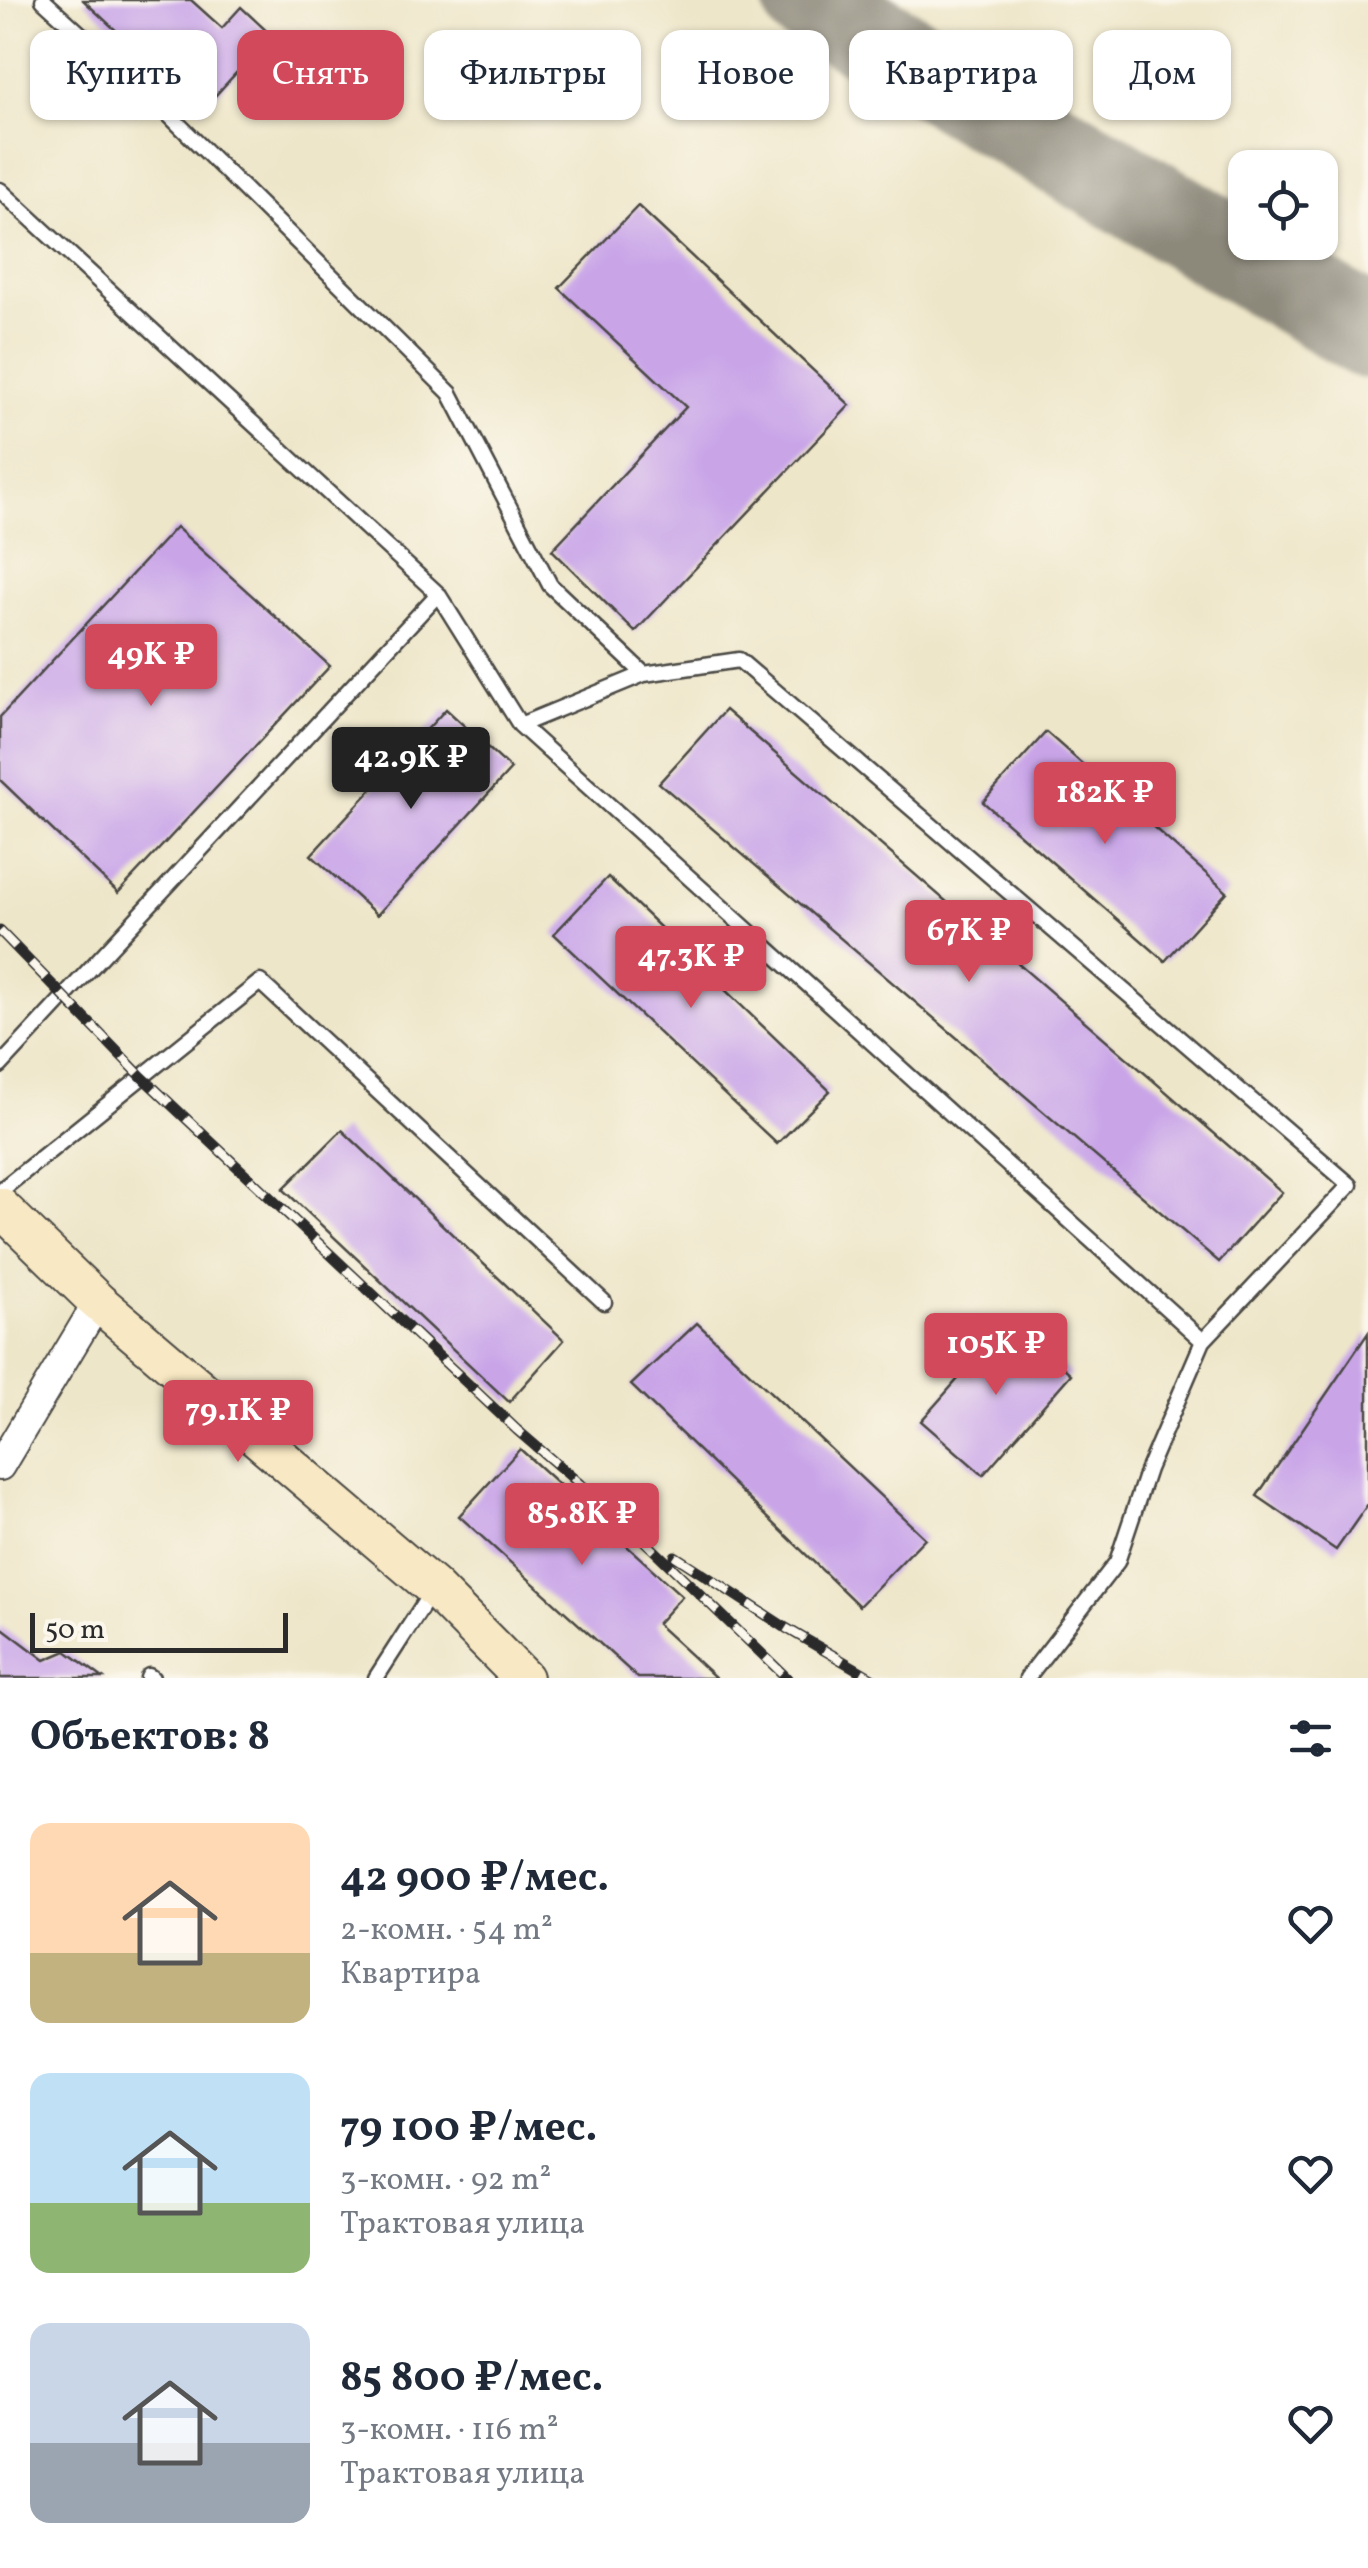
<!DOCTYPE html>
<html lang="ru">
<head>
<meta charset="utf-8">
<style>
	:root { --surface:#fff; --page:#f2f2f3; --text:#1f2937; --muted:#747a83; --accent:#d1495b }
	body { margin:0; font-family:Vollkorn,serif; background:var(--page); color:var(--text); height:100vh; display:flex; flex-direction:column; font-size:38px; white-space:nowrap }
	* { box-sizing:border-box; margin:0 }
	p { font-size:32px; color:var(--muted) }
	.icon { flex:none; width:55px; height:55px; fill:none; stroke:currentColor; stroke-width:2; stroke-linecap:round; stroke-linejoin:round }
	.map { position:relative; height:1678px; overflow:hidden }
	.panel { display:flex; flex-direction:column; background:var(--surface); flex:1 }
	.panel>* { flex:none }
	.hud { position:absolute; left:30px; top:30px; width:1310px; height:90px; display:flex; gap:20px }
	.fabs { position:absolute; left:1228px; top:150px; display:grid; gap:20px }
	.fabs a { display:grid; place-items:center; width:110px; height:110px; border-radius:20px; background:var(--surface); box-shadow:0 2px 8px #0004; font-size:50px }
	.scale { position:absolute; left:30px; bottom:25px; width:258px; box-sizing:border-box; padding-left:10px; border:5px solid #2b2b2b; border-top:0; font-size:28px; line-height:35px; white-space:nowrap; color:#2b2b2b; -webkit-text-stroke:8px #fbf7ec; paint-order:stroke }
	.price { position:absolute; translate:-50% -85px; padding:0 22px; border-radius:10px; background:var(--accent); color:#fff; font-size:32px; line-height:65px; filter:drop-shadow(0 2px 5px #0008) }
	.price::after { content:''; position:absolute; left:50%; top:60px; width:30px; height:22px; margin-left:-15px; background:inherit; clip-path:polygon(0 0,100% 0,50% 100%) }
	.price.active { background:#222; color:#fff }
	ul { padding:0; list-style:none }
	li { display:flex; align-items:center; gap:30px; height:250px; padding:0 30px }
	li span { display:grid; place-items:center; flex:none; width:280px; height:200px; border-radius:20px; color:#555 }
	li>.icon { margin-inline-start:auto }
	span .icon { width:120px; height:120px; fill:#fffc; stroke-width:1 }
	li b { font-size:42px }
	h2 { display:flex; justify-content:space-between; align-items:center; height:120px; padding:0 30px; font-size:42px }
	.chip { padding:0 35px; border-radius:20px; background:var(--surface); box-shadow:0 2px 8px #0004; font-size:35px; line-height:90px }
	.chip.active { background:var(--accent); color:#fff }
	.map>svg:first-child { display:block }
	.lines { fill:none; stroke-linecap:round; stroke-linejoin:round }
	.taxiway { stroke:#8c887a; stroke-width:92 }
	.building { fill:#c9a5e8 }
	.service-casing { stroke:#484743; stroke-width:19 }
	.minor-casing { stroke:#484743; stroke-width:32 }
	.secondary-casing { stroke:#484743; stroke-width:42 }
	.service { stroke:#fff; stroke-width:14 }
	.minor { stroke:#fff; stroke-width:28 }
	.secondary { stroke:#f8e8c3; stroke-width:38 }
	.rail-casing { stroke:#2b2b2b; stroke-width:11 }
	.rail { stroke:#fbf7ec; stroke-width:8; stroke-dasharray:22; stroke-linecap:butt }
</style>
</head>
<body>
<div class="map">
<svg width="1368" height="1678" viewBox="0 0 1368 1678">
	<rect width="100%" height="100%" fill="#fbf7ec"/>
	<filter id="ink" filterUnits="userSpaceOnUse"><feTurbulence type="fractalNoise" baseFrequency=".01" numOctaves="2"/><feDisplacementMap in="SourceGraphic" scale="20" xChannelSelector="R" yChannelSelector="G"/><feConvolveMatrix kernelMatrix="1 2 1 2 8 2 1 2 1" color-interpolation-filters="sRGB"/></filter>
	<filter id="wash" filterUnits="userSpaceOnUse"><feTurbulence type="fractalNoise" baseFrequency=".0048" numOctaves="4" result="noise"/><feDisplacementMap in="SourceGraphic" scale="40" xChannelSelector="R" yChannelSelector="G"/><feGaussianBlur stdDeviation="2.25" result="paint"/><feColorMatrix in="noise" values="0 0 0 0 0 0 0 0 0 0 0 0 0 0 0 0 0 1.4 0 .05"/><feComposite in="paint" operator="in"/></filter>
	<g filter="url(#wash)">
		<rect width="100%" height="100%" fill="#eee6c9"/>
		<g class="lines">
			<!-- taxiway -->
			<path class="taxiway" d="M809,0L1368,333"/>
		</g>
		<g id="blocks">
			<!-- building -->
			<path class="building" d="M83,0H191L222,28L241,7L271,35L202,110Z
				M638,206L850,405L635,632L552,550L686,407L559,288Z
				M176,527L330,666L118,893L0,780V717Z
				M446,709L511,769L377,915L311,855Z
				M725,710L1282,1192L1219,1262L659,783Z
				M1046,732L1227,892L1165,961L983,802Z
				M608,877L830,1091L777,1144L554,934Z
				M342,1130L564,1340L509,1402L283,1189Z
				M1010,1320L1071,1374L983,1475L921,1421Z
				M697,1323L925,1538L859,1606L631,1385Z
				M1368,1333V1504L1336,1550L1257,1496Z
				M520,1449L682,1596L657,1624L716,1678H638L459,1516Z
				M0,1626L45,1660L66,1651L103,1678H0Z"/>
		</g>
	</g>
	<g filter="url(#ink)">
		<use href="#blocks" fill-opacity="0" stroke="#484743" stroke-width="2.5"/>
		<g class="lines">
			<defs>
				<path id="service" d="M43,0L163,109L450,393L550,585L644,674
					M0,190L438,594L520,725L1203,1341
					M520,725L644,674L739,660L1350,1185L1203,1341L1148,1469L1117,1562L1027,1678
					M0,1066L438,594
					M0,1191L260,982L604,1302
					M148,1678L149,1676L152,1678
					M376,1678L434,1588"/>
				<path id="minor" d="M0,1466L98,1302"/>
				<path id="secondary" d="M0,1207L98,1302L434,1588L523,1678"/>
			</defs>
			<!-- service casing -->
			<use href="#service" class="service-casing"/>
			<!-- minor casing -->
			<use href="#minor" class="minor-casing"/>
			<!-- secondary casing -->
			<use href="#secondary" class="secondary-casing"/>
			<!-- service -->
			<use href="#service" class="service"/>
			<!-- minor -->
			<use href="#minor" class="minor"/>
			<!-- secondary -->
			<use href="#secondary" class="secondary"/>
			<defs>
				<path id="rail" d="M0,931L142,1077L517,1430L632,1529L787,1678
					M675,1556L786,1628L872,1678"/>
			</defs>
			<!-- rail casing -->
			<use href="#rail" class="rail-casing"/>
			<!-- rail -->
			<use href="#rail" class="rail"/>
		</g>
	</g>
</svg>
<div class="fabs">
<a><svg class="icon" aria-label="locate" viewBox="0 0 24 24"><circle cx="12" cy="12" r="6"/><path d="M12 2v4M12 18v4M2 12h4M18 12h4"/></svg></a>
</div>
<div class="scale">50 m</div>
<b class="price" style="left:151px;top:709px">49K ₽</b>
<b class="price active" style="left:411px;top:812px">42.9K ₽</b>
<b class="price" style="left:1105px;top:847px">182K ₽</b>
<b class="price" style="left:969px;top:985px">67K ₽</b>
<b class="price" style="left:691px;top:1011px">47.3K ₽</b>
<b class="price" style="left:996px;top:1398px">105K ₽</b>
<b class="price" style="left:238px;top:1465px">79.1K ₽</b>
<b class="price" style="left:582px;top:1568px">85.8K ₽</b>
<div class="hud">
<a class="chip">Купить</a>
<a class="chip active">Снять</a>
<a class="chip">Фильтры</a>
<a class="chip">Новое</a>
<a class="chip">Квартира</a>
<a class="chip">Дом</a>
</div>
</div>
<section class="panel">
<h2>Объектов: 8<svg class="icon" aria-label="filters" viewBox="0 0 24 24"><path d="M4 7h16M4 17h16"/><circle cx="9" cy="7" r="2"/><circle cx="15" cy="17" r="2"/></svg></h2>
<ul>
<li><span style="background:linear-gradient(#ffd9b3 65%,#c2b280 0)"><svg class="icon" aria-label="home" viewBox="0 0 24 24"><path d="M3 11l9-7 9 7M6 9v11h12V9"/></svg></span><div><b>42 900 ₽/мес.</b><p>2-комн. · 54 m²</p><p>Квартира</p></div><svg class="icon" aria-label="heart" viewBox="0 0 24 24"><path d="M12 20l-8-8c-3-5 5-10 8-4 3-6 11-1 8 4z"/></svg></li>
<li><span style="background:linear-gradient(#bfe0f5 65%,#8fb573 0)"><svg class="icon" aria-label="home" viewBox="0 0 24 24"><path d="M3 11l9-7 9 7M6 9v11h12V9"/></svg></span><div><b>79 100 ₽/мес.</b><p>3-комн. · 92 m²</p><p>Трактовая улица</p></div><svg class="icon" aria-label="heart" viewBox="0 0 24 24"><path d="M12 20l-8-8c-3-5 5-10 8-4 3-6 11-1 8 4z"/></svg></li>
<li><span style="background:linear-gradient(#c9d6e8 60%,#9aa5b1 0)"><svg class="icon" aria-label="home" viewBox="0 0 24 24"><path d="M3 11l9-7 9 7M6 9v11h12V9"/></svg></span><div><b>85 800 ₽/мес.</b><p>3-комн. · 116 m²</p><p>Трактовая улица</p></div><svg class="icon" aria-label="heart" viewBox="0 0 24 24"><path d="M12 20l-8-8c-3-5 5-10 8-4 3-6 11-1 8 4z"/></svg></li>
</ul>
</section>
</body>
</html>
